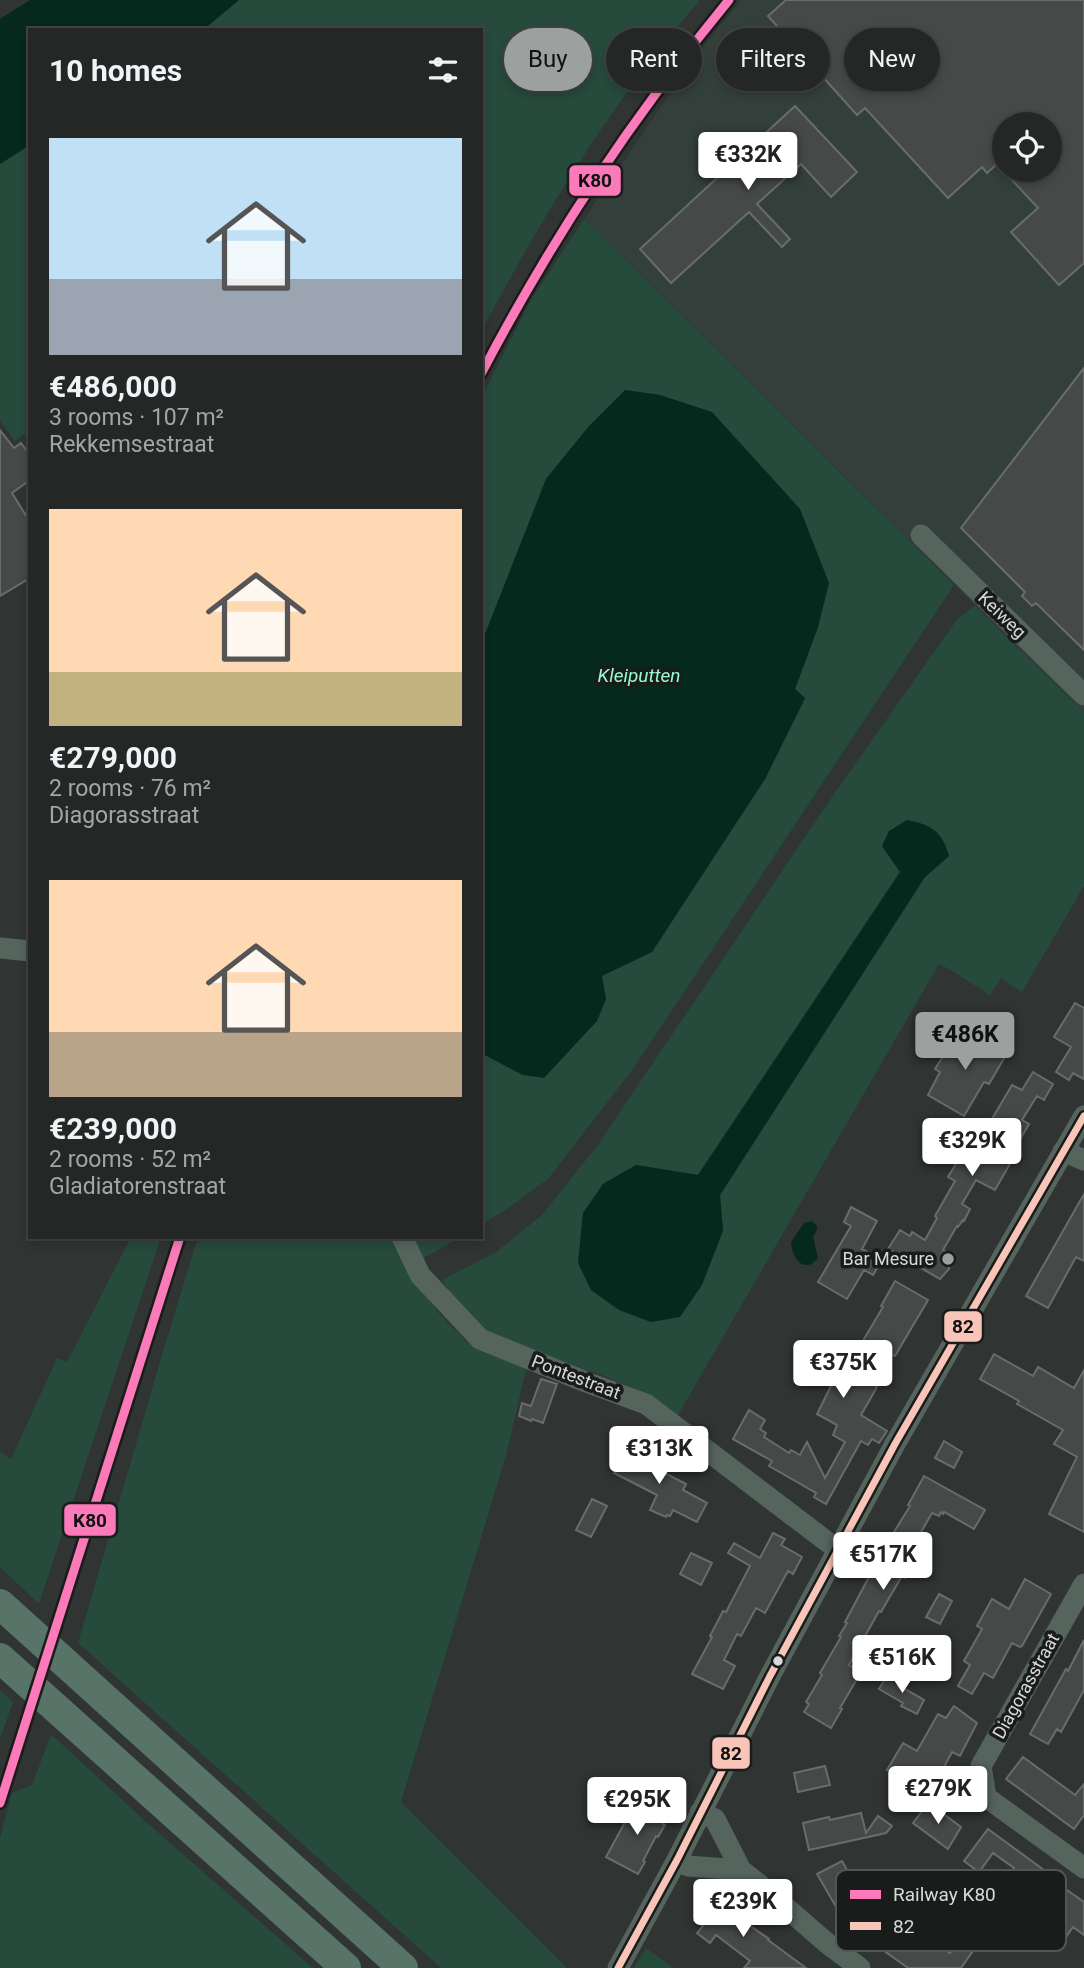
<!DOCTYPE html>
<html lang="en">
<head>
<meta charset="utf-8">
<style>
	:root { --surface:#242726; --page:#303332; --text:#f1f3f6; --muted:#a3a5a7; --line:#414443; --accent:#9ca09e }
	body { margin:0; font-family:Roboto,sans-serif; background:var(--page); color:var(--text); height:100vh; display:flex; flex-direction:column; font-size:26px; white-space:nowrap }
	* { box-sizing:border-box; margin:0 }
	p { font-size:23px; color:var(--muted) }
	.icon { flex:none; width:38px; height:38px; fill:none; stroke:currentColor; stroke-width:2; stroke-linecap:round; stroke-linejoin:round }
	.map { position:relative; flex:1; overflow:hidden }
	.side { position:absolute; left:28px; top:28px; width:455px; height:1211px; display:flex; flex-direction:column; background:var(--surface); border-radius:0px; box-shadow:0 4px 10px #0003,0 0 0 2px var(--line) }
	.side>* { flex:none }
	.top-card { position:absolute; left:504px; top:28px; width:474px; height:63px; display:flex; gap:14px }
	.fabs { position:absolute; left:992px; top:112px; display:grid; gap:14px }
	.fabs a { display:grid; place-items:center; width:70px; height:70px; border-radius:50%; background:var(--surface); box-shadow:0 4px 10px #0003,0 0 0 2px var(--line); font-size:35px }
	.price { position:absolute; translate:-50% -60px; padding:0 16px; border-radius:7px; background:#fff; color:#222; font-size:23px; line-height:46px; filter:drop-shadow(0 2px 4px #0008) }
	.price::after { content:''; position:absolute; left:50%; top:42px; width:21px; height:16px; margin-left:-10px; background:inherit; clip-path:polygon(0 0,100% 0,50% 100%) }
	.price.active { background:var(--accent); color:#111 }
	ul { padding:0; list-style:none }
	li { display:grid; align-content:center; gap:14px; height:371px; padding:0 21px }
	li span { display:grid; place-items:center; height:217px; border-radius:0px; color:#555 }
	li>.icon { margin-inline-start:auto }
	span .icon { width:126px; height:126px; fill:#fffc; stroke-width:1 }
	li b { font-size:30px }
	h2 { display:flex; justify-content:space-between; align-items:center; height:84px; padding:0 21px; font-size:30px }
	.pill { padding:0 24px; border-radius:32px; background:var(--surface); box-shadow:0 4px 10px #0003,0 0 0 2px var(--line); font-size:24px; line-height:63px }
	.pill.active { background:var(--accent); color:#111 }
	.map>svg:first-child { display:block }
	.built { fill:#333f3a; fill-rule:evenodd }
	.green { fill:#264a3c; fill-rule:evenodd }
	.water { fill:#05291d }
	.building { fill:#454947; stroke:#696c6b; stroke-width:2; fill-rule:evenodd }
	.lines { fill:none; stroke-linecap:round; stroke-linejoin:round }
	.minor { stroke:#56645e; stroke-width:21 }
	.highway { stroke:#587469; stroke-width:30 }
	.bus-1-casing { stroke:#191c1a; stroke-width:12 }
	.bus-1 { stroke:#f9c5b8; stroke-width:7 }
	.rail-1-casing { stroke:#191c1a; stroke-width:14 }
	.rail-1 { stroke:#fc7aba; stroke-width:9 }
	.poi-dot { fill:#9ca09e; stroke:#191c1a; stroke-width:2.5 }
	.bus-dot { fill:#d6dad8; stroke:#191c1a; stroke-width:2.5 }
	.labels { text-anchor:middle; stroke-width:7; stroke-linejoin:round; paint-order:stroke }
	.street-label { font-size:18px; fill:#d6dad8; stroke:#191c1a }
	.poi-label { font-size:18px; fill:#d6dad8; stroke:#191c1a; text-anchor:end }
	.water-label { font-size:19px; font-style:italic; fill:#94fbd1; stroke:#191c1a }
	.key { fill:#191c1a; stroke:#525553; stroke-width:2 }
	.key-label { font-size:19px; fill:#d6dad8 }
	.line-badge { stroke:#191c1a; stroke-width:2.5 }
	.pale-badge-label { font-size:19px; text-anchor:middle; font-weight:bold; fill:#111 }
</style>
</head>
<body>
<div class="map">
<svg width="1084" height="1968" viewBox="0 0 1084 1968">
	<rect width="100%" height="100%" fill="#303432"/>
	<!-- built -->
	<path class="built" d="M741,0H1084V713L584,219L697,54ZM1004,124H1050V170H1004Z"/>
	<!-- green -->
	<path class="green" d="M239,0H700C613,100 543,215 481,332V30H203Z
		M30,145V430L15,441L0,421V164Z
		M584,219L954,585L633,1069L548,1179L510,1207L481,1225V1053L523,1075L606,999L601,976L652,951L765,779L805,699L795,689L818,627L829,583L660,395L625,390L481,644V398L531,300Z
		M975,606L1084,713V886L1022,992L1001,978L990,995L954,972L939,964L678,1415L640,1391L607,1377L554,1359L481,1330L460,1309L442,1280L496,1252L542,1215L597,1146L834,794L958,618ZM882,846L949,856L925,877L720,1195L723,1231L578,1263L583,1213L603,1184L636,1165L698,1175L900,872Z
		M131,1237H161L39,1604L0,1567V1452L11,1459L57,1358L67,1362Z
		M198,1237H394L412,1275L438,1312L468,1343L526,1369L507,1452L401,1802L567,1968H441L78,1643L161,1358Z
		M409,1237H461L424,1258L418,1256Z
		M0,1690L13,1702L0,1739Z
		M51,1734L144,1820L313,1968H0V1838L12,1793L32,1785Z
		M646,1948L673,1968H634Z"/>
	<!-- water -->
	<path class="water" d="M30,0H239L203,30H30V145L0,164V19Z
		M625,390L660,395L712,412L800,509L829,583L818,627L795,689L805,698L765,779L652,952L602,976L606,999L597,1021L544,1078L523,1075L481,1053V644L546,479L589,426Z
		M907,820C932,825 942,831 949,856L925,877L720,1195L723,1231L702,1285L680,1317L651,1322L619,1310L591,1290L578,1263L583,1213L603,1184L636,1165L698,1175L900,872L882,846L889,831Z
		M812,1221L817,1226V1230L813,1237L818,1258C804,1275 792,1258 791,1242L804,1223Z"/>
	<!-- building -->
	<path class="building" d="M786,0H1084V263L1059,285L1011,232L1038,208L997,164L987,173L982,167L948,198L865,108L857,115L768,16ZM1004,124H1050V170H1004Z
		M795,106L857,172L831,197L801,164L757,204L790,239L782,247L749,212L671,283L640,249Z
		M1084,368V650L1036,603L1032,606L1022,596L1025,592L961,528Z
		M0,430L14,448L21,443L30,455V480L12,493L30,522V578L0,596Z
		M1075,1003L1084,1008V1079L1073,1073L1069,1080L1056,1072L1071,1047L1054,1037Z
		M960,1029L1006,1055L989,1084L984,1082L964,1116L928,1095L940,1072L935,1069Z
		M1033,1072L1053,1084L1044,1100L1037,1096L1022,1120L1029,1124L1008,1160L1011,1162L995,1190L976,1180L962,1204L970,1209L964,1221L963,1220L958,1227L957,1226L943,1250L953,1256L949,1264V1269L940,1279L888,1249L900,1230L910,1236L912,1232L925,1240L937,1218L935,1216L955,1181L948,1177L962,1154L952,1147L960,1132L988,1148L1002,1125L992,1119L1012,1085L1022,1090Z
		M1084,1194V1261L1076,1257L1048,1308L1026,1296Z
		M851,1207L877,1221L862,1249L882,1260L873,1275L864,1270L847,1299L818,1282L851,1226L844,1222Z
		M895,1281L928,1300L895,1356L881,1348L864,1379L877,1387L861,1415L887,1431L879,1443L872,1439L868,1445L861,1441L826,1504L814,1497L816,1493L769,1466L772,1461L733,1439L749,1410L765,1420L760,1429L766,1433L764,1437L789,1453L791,1450L800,1455L807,1442L825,1478L845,1442L833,1435L837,1425L817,1414L831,1386L824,1381L832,1367L837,1369L848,1366L883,1307L881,1306Z
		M994,1354L1033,1376L1038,1367L1074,1388L1084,1370V1532L1049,1514L1077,1457L1054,1444L1063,1430L1017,1404L1019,1401L980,1379Z
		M541,1379L557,1384L543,1423L532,1419L531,1421L519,1416L522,1403L531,1406Z
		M944,1441L962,1452L954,1468L935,1458Z
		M629,1444L647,1453L644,1459L659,1467L657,1469L686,1484L683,1490L707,1503L697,1522L673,1510L670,1516L667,1515L666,1517L650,1510L657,1495L614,1473Z
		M924,1476L985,1510L974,1529L944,1512L943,1514L941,1512L939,1516L932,1513L920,1534L928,1538L905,1578L902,1576L881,1612L879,1611L849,1665L861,1672L840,1708L842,1709L831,1728L804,1712L809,1704L806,1702L822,1675L820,1673L841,1637L839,1636L847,1623L845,1622L886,1545L910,1506L908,1505Z
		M592,1499L607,1506L591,1537L576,1530Z
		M773,1533L785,1539L781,1545L802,1557L793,1574L788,1571L765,1613L756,1608L741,1636L737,1634L724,1660L735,1666L723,1689L692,1674L712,1637L710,1636L723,1611L726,1612L750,1566L728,1553L734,1543L760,1558Z
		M691,1553L712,1563L701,1585L680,1574Z
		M1025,1579L1051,1594L1022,1646L1020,1647L1012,1643L993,1678L984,1673L972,1694L958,1686L970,1665L964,1661L982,1629L977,1626L992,1599L1009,1609Z
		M939,1594L952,1601L940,1624L926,1617Z
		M1084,1640V1690L1061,1732L1057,1729L1048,1744L1030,1734L1066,1669L1068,1671Z
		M887,1676L899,1682L898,1685L924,1700L917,1714L901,1706L903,1703L879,1689Z
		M954,1706L977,1723L960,1756L952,1752L936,1782L916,1771L909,1783L887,1770L903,1743L917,1751L938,1714L946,1718Z
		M1023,1757L1075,1795L1084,1784V1815L1074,1829L1006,1779Z
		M825,1766L830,1785L798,1792L794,1773Z
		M637,1800L667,1816L663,1824L665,1825L658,1837L656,1836L643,1861L645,1862L638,1874L606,1857Z
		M926,1806L932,1810L934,1807L961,1827L948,1849L913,1823Z
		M861,1813L866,1833L878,1816L892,1826L886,1833L809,1850L803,1823L829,1817L830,1820Z
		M988,1829L1048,1873L1065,1886L1064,1888L1084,1902V1935L1073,1927L1064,1940L1030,1915L1034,1911L999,1887L1014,1868L993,1853L979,1872L964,1861Z
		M842,1861L863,1899L839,1912L817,1874Z
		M914,1887L925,1895L906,1921L950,1953L956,1944L959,1946L963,1940L975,1948L961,1968H908L862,1935L884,1905L887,1907L891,1901L900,1907Z
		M708,1901L729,1916L732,1913L769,1939L768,1940L806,1968H744L750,1961L741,1954L716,1935L710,1943L697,1933L703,1926L694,1920Z"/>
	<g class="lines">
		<!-- minor -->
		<path class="minor" d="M921,535L1084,695
			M0,948L30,951
			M1063,1151L1084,1160
			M402,1237L420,1275L480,1339L586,1382L646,1404L838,1550
			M1084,1584L981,1766L986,1797L1084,1868
			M700,1812L715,1819L741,1870L760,1885L828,1944L860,1968
			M677,1860L688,1866L741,1870
			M618,1968L677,1860L770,1676L895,1444L1084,1116"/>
		<!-- highway -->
		<path class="highway" d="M0,1604L403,1968
			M0,1658L346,1968"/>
		<defs>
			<path id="bus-1" d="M618,1968L677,1860L770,1676L895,1444L1084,1116"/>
		</defs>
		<!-- bus-1 casing -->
		<use href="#bus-1" class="bus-1-casing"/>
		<!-- bus-1 -->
		<use href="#bus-1" class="bus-1"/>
		<defs>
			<path id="rail-1" d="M481,374C553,237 631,119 729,0
				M0,1803L180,1237"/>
		</defs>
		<!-- rail-1 casing -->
		<use href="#rail-1" class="rail-1-casing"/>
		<!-- rail-1 -->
		<use href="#rail-1" class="rail-1"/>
	</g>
	<!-- markers -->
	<circle class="poi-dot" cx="948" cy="1259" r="7"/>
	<circle class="bus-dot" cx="778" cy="1661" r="6"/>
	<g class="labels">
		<!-- street labels -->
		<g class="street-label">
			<text transform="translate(1002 615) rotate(44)" y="6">Keiweg</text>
			<text transform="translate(576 1377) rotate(21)" y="6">Pontestraat</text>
			<text transform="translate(1026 1686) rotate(-61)" y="6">Diagorasstraat</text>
		</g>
		<!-- poi labels -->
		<g class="poi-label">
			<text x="934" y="1265">Bar Mesure</text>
		</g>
		<!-- water labels -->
		<g class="water-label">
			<text x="639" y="682">Kleiputten</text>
		</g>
	</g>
	<!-- legend -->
	<rect x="836" y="1870" width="230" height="81" rx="10" class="key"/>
	<rect x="850" y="1890" width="31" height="9" fill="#fc7aba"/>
	<rect x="850" y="1922" width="31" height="8" fill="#f9c5b8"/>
	<g class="key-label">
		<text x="893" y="1901">Railway K80</text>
		<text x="893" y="1933">82</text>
	</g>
	<g class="line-badge">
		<rect x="568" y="164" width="54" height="33" rx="7" fill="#fc7aba"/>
		<rect x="943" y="1310" width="40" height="33" rx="7" fill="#f9c5b8"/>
		<rect x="63" y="1503" width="54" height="34" rx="7" fill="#fc7aba"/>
		<rect x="711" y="1736" width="40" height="34" rx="7" fill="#f9c5b8"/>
	</g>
	<g class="pale-badge-label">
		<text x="595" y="187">K80</text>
		<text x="963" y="1333">82</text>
		<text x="90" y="1527">K80</text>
		<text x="731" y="1760">82</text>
	</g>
</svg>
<div class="fabs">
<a><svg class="icon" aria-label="locate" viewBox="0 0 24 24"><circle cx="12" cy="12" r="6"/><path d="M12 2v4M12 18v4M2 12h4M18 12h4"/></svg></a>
</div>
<b class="price" style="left:748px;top:192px">€332K</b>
<b class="price active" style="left:965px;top:1072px">€486K</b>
<b class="price" style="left:972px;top:1178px">€329K</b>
<b class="price" style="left:843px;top:1400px">€375K</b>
<b class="price" style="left:659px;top:1486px">€313K</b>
<b class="price" style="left:883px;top:1592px">€517K</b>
<b class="price" style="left:902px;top:1695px">€516K</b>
<b class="price" style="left:938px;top:1826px">€279K</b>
<b class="price" style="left:637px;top:1837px">€295K</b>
<b class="price" style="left:743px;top:1939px">€239K</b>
<div class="top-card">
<a class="pill active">Buy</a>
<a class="pill">Rent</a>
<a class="pill">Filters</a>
<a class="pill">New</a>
</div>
<section class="side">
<h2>10 homes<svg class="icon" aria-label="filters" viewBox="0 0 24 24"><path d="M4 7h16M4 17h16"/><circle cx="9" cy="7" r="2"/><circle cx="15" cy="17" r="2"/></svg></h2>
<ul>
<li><span style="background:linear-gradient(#bfe0f5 65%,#9aa5b1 0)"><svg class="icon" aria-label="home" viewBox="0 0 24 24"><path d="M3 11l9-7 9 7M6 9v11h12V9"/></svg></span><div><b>€486,000</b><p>3 rooms · 107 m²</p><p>Rekkemsestraat</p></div></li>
<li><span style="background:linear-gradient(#ffd9b3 75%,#c2b280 0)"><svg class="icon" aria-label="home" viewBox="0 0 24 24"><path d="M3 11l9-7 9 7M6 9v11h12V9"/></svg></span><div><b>€279,000</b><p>2 rooms · 76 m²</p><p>Diagorasstraat</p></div></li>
<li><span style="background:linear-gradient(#ffd9b3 70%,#b9a48a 0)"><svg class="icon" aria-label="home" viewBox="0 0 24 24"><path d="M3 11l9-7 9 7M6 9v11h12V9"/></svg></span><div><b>€239,000</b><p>2 rooms · 52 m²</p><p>Gladiatorenstraat</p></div></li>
</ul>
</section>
</div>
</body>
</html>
